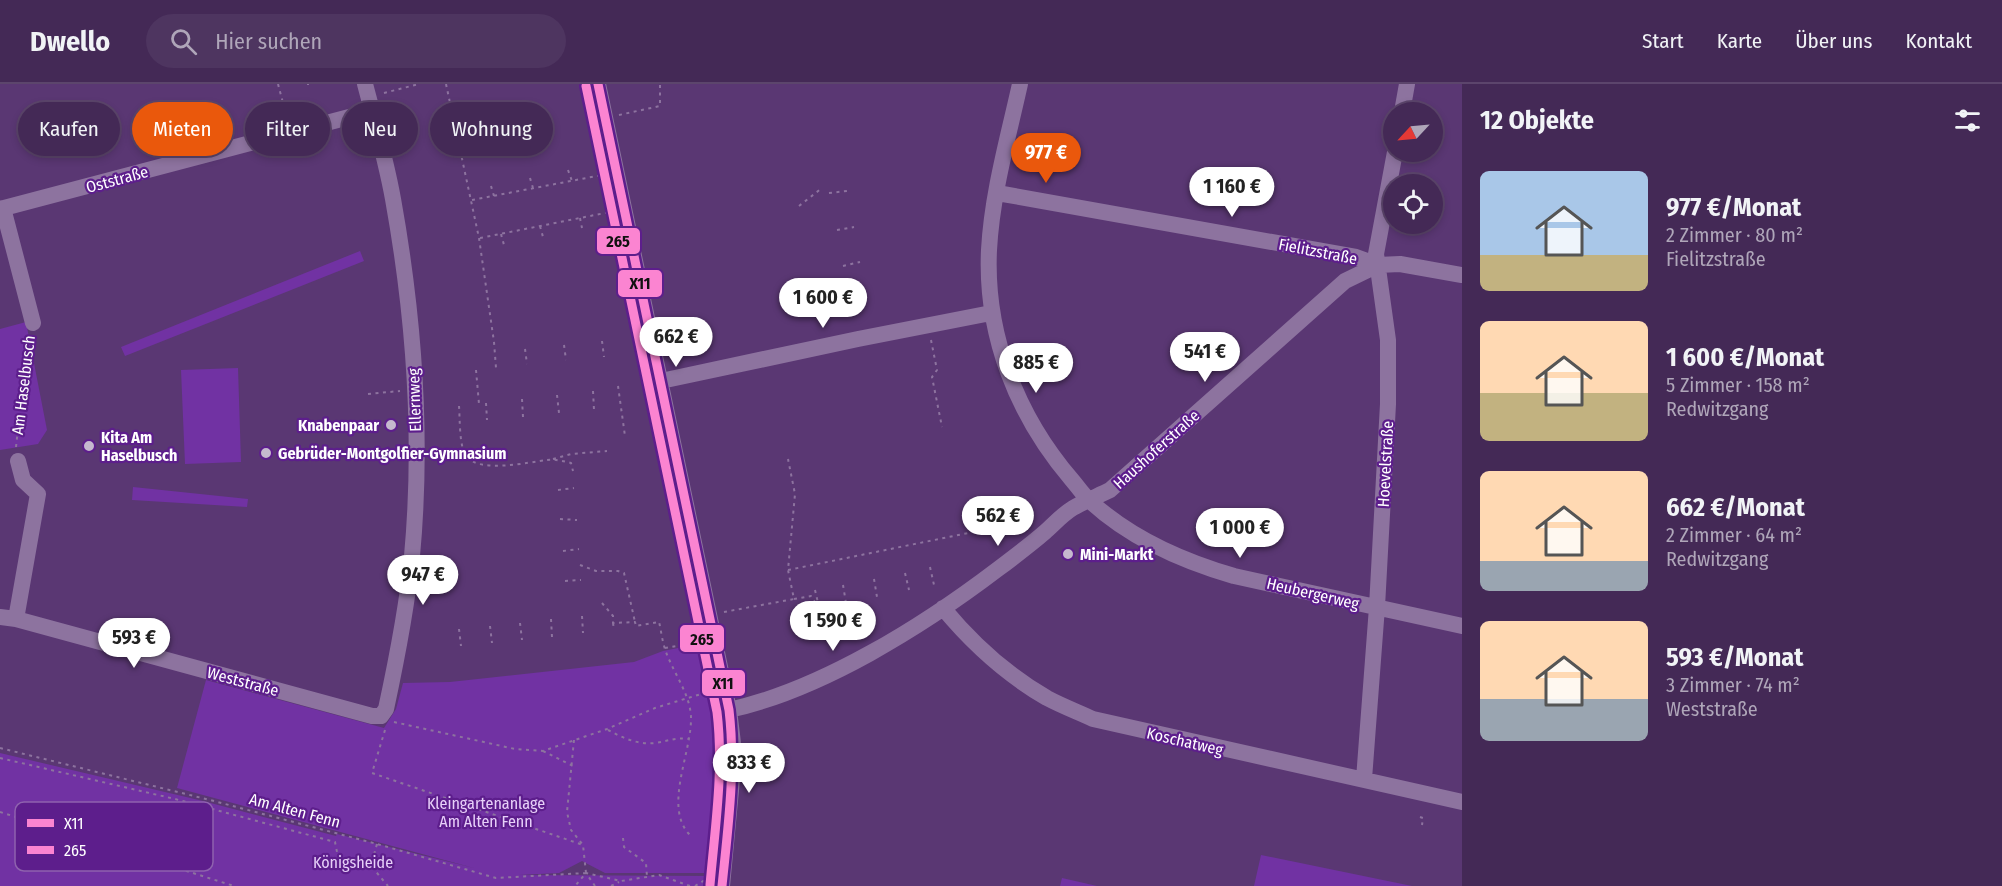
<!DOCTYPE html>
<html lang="de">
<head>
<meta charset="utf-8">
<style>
	:root { --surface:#442956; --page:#4e3560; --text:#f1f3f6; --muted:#afa6b9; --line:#5c456c; --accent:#ea580c }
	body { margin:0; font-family:"Fira Sans Condensed",sans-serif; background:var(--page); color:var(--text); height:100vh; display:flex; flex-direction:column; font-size:22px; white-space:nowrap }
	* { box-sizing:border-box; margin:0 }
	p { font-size:20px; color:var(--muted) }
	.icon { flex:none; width:33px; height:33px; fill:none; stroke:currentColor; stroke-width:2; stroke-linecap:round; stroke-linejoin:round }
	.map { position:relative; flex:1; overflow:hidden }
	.sheet { display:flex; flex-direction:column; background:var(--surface); width:540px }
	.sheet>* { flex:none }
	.guide { position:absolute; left:18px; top:18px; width:570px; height:54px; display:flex; gap:12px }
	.needle { width:39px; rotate:244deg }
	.fabs { position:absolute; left:1383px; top:18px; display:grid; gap:12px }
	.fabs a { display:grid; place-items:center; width:60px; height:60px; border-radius:50%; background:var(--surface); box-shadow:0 3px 9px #0003,0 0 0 2px var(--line); font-size:30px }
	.price { position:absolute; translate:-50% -51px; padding:0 14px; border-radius:21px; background:#fff; color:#222; font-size:20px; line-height:39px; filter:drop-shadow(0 2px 3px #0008) }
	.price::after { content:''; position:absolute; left:50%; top:36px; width:18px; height:14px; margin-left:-9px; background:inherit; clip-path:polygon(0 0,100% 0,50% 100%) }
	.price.active { background:var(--accent); color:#fff }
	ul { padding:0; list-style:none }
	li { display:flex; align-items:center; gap:18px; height:150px; padding:0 18px }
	li span { display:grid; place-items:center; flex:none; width:168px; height:120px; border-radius:9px; color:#555 }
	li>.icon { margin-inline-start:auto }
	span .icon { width:72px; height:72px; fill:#fffc; stroke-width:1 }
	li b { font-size:26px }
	h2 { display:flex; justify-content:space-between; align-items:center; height:72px; padding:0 18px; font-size:26px }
	.pill { padding:0 21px; border-radius:27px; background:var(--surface); box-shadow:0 3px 9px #0003,0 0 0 2px var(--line); font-size:21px; line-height:54px }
	.pill.active { background:var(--accent); color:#fff }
	header { display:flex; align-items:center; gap:36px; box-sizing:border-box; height:84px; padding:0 30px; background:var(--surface); border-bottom:2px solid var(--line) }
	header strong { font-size:28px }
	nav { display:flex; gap:33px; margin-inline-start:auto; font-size:21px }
	.search { width:420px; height:54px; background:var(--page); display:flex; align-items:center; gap:15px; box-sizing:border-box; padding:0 21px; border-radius:33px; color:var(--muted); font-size:22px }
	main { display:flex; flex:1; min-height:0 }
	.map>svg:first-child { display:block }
	.green { fill:#7132a3 }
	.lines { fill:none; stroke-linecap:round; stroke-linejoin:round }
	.path { stroke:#8d739f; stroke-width:2; stroke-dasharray:3 4.5; stroke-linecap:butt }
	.minor { stroke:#8d739f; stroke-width:16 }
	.bus-1-casing { stroke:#5d1e8c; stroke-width:14 }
	.bus-2-casing { stroke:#5d1e8c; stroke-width:14 }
	.bus-1 { stroke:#fb84d1; stroke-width:9 }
	.bus-2 { stroke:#fb84d1; stroke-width:9 }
	.poi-dot { fill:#c5b9ce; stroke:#5d1e8c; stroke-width:2 }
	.labels { text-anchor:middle; stroke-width:4.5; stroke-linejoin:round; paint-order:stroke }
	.street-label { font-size:16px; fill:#fff; stroke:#5d1e8c }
	.poi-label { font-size:16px; font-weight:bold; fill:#fff; stroke:#5d1e8c; text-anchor:start }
	.park-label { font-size:16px; fill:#e7d0f9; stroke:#5d1e8c }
	.key { fill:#5d1e8c; stroke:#8e62ae; stroke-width:1.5 }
	.key-label { font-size:16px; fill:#fff }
	.line-badge { stroke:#5d1e8c; stroke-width:2 }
	.pale-badge-label { font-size:16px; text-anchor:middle; font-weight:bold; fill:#111 }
</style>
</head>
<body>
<header>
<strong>Dwello</strong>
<div class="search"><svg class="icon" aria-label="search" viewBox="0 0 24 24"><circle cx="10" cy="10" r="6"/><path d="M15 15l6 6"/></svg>Hier suchen</div>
<nav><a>Start</a><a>Karte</a><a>Über uns</a><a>Kontakt</a></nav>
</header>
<main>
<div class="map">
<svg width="1462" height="802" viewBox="0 0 1462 802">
	<rect width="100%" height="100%" fill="#5a3773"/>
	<!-- green -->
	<path class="green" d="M360,167L364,177L125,272L121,263Z
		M26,238L47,346L38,360L0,366V245Z
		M238,284L241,378L185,380L181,286Z
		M133,403L248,415L247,423L132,416Z
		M698,560L717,652L708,789H605L582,777L559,789L519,791L713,792L711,802H0V669L203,717L336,752L337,750L474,784L177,704L206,596L384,644L396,625L403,599L450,598L634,578L663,567Z
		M1261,771L1412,802H1254Z
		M1062,794L1097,802H1060Z"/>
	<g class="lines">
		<!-- path -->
		<path class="path" d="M278,0L287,34
			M307,0H309
			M446,0L479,154L494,258L496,284
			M384,9L419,0
			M619,31L660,22V0
			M568,86L572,97
			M530,94L533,104
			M491,102L494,112
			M829,109L847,107
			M472,116L602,91
			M799,122L822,104
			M580,134L582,144
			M540,142L543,153
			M837,146L854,143
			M501,150L504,161
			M480,154L610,128
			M843,182L860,178
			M850,217L867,213
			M931,256L937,286L932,293L942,343
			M602,257L604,273
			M564,261L566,276
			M525,265L527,280
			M476,286L479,320
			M618,302L625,352
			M593,307L594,326
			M368,310L400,307
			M557,311L559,329
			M522,315L523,333
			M486,319L487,336
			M459,322C460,334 459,362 466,372C479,390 529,378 547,376C555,375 563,377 571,379L573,387
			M16,363L28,252
			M553,375L571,370L607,367
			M558,406L574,404
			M560,435L577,436
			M563,467L579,465
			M580,481L596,487H618L624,489L635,538
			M930,483L934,501
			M788,486L983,446
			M905,489L909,506
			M874,495L877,513
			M565,497L581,496
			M843,501L846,519
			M815,506L819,523
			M794,515L811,512L820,526
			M602,519L613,532V539L635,538L636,542L659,538C661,546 662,556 665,565C672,587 690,609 691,633C692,669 662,725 691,752
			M724,528L794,515L788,486L795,410L788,375
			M582,532L583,549
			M551,535L552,553
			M520,539L522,556
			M613,539L614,546
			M490,542L492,559
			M459,545L461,562
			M665,564L700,558
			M394,638L515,665L543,667L607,645L655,624L711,607
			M385,646L372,689L583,761
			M608,646C623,654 638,661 655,659C668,657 676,653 689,655
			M574,656L567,728L571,746L583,761L586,789L575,802
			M0,664L210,716L377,760L496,794L586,789
			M543,667L573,682
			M0,674L175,715L335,758L337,768
			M0,728L234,802
			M1420,733L1423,734L1422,741
			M623,754L624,763L646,779L647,793
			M377,760C370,784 372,783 388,802
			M595,802L586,789L621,797L659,791L690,802
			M611,802L619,798
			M695,802L708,794"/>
		<!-- minor -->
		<path class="minor" d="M598,0L729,626L733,659V685L722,802
			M1020,0C1008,54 992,110 989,166C985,251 1017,332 1072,396C1078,403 1083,411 1090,417C1130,454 1182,477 1234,492L1462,542
			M1402,28L1407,0
			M997,109L1356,173L1378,181L1400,180L1462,191
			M3,124L33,239
			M0,125L372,27
			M661,297L858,255L991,229
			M943,524C972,559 1007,591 1047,614C1062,622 1078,628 1093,635L1462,718
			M0,533L16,535L372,632H381L386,625C397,574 407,524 412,472C423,353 414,232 393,115C386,76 375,38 365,0
			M16,535L38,410L23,396L18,377
			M729,626C821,606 923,542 998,485C1014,473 1030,461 1045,448C1054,440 1063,430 1073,424C1085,417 1098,412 1110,406L1345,197L1378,181
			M1364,695L1377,523L1388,320V256L1376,170L1395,68"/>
		<defs>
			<path id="bus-1" d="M598,0L729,626C736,685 728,743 722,802"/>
			<path id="bus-2" d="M586,2L717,628C724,686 715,743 710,801"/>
		</defs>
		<!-- bus-1 casing -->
		<use href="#bus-1" class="bus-1-casing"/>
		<!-- bus-2 casing -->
		<use href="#bus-2" class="bus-2-casing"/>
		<!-- bus-1 -->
		<use href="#bus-1" class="bus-1"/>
		<!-- bus-2 -->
		<use href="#bus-2" class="bus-2"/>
	</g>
	<!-- markers -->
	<g class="poi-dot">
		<circle cx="391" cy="341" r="6"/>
		<circle cx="89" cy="362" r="6"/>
		<circle cx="266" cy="369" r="6"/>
		<circle cx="1068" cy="470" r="6"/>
	</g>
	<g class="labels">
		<!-- street labels -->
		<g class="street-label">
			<text transform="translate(117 95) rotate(-15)" y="6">Oststraße</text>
			<text transform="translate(1318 167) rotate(11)" y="6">Fielitzstraße</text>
			<text transform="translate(23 301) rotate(-83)" y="6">Am Haselbusch</text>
			<text transform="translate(414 316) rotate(-92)" y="6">Ellernweg</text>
			<text transform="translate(1156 365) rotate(-42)" y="6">Haushoferstraße</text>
			<text transform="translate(1385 380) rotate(-87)" y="6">Hoevelstraße</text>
			<text transform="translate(1313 509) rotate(13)" y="6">Heubergerweg</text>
			<text transform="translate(243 597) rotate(15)" y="6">Weststraße</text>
			<text transform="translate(1185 657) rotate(13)" y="6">Koschatweg</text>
			<text transform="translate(295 726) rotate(15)" y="6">Am Alten Fenn</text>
		</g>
		<!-- poi labels -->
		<g class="poi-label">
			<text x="379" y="347" text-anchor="end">Knabenpaar</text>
			<text x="101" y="359">Kita Am<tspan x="101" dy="18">Haselbusch</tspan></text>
			<text x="278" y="375">Gebrüder-Montgolfier-Gymnasium</text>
			<text x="1080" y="476">Mini-Markt</text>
		</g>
		<!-- park labels -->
		<g class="park-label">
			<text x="486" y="725">Kleingartenanlage<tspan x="486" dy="18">Am Alten Fenn</tspan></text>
			<text x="353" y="784">Königsheide</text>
		</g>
	</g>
	<!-- legend -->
	<rect x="15" y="718" width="198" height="69" rx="9" class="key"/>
	<rect x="27" y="735" width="27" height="8" fill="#fb84d1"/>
	<rect x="27" y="762" width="27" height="8" fill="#fb84d1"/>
	<g class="key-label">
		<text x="64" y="745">X11</text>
		<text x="64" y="772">265</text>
	</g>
	<g class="line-badge">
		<rect x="596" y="143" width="45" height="28" rx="6" fill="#fb84d1"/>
		<rect x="617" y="185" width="46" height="29" rx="6" fill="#fb84d1"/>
		<rect x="679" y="540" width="46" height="29" rx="6" fill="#fb84d1"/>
		<rect x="701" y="585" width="45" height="28" rx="6" fill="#fb84d1"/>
	</g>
	<g class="pale-badge-label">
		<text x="618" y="163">265</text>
		<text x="640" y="205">X11</text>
		<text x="702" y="561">265</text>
		<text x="723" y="605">X11</text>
	</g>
</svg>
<div class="fabs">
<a><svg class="needle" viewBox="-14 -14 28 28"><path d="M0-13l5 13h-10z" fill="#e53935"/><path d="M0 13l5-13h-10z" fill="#afa6b9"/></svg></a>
<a><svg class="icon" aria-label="locate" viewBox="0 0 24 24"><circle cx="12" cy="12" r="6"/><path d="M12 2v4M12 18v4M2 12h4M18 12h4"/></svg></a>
</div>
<b class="price active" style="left:1046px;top:100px">977 €</b>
<b class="price" style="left:1232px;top:134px">1 160 €</b>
<b class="price" style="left:823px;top:245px">1 600 €</b>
<b class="price" style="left:676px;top:284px">662 €</b>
<b class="price" style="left:1205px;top:299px">541 €</b>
<b class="price" style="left:1036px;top:310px">885 €</b>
<b class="price" style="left:998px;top:463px">562 €</b>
<b class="price" style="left:1240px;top:475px">1 000 €</b>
<b class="price" style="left:423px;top:522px">947 €</b>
<b class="price" style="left:833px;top:568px">1 590 €</b>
<b class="price" style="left:134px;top:585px">593 €</b>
<b class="price" style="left:749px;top:710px">833 €</b>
<div class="guide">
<a class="pill">Kaufen</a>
<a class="pill active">Mieten</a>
<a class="pill">Filter</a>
<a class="pill">Neu</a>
<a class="pill">Wohnung</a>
</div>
</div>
<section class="sheet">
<h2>12 Objekte<svg class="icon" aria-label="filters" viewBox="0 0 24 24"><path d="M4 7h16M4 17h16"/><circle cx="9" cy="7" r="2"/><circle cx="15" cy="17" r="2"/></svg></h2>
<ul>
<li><span style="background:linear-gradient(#a9c7e8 70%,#c2b280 0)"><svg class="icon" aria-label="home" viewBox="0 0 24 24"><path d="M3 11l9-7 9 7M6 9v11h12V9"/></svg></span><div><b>977 €/Monat</b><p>2 Zimmer · 80 m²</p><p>Fielitzstraße</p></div></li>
<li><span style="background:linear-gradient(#ffd9b3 60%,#c2b280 0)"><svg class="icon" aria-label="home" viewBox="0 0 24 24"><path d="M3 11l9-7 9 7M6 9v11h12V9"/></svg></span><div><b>1 600 €/Monat</b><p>5 Zimmer · 158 m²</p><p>Redwitzgang</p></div></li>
<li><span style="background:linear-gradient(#ffd9b3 75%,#9aa5b1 0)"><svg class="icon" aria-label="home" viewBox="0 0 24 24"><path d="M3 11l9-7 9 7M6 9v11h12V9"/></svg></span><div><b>662 €/Monat</b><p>2 Zimmer · 64 m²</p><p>Redwitzgang</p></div></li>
<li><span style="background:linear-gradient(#ffd9b3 65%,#9aa5b1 0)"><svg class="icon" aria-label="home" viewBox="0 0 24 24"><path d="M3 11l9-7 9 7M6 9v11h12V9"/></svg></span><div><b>593 €/Monat</b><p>3 Zimmer · 74 m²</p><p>Weststraße</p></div></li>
</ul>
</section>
</main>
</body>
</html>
